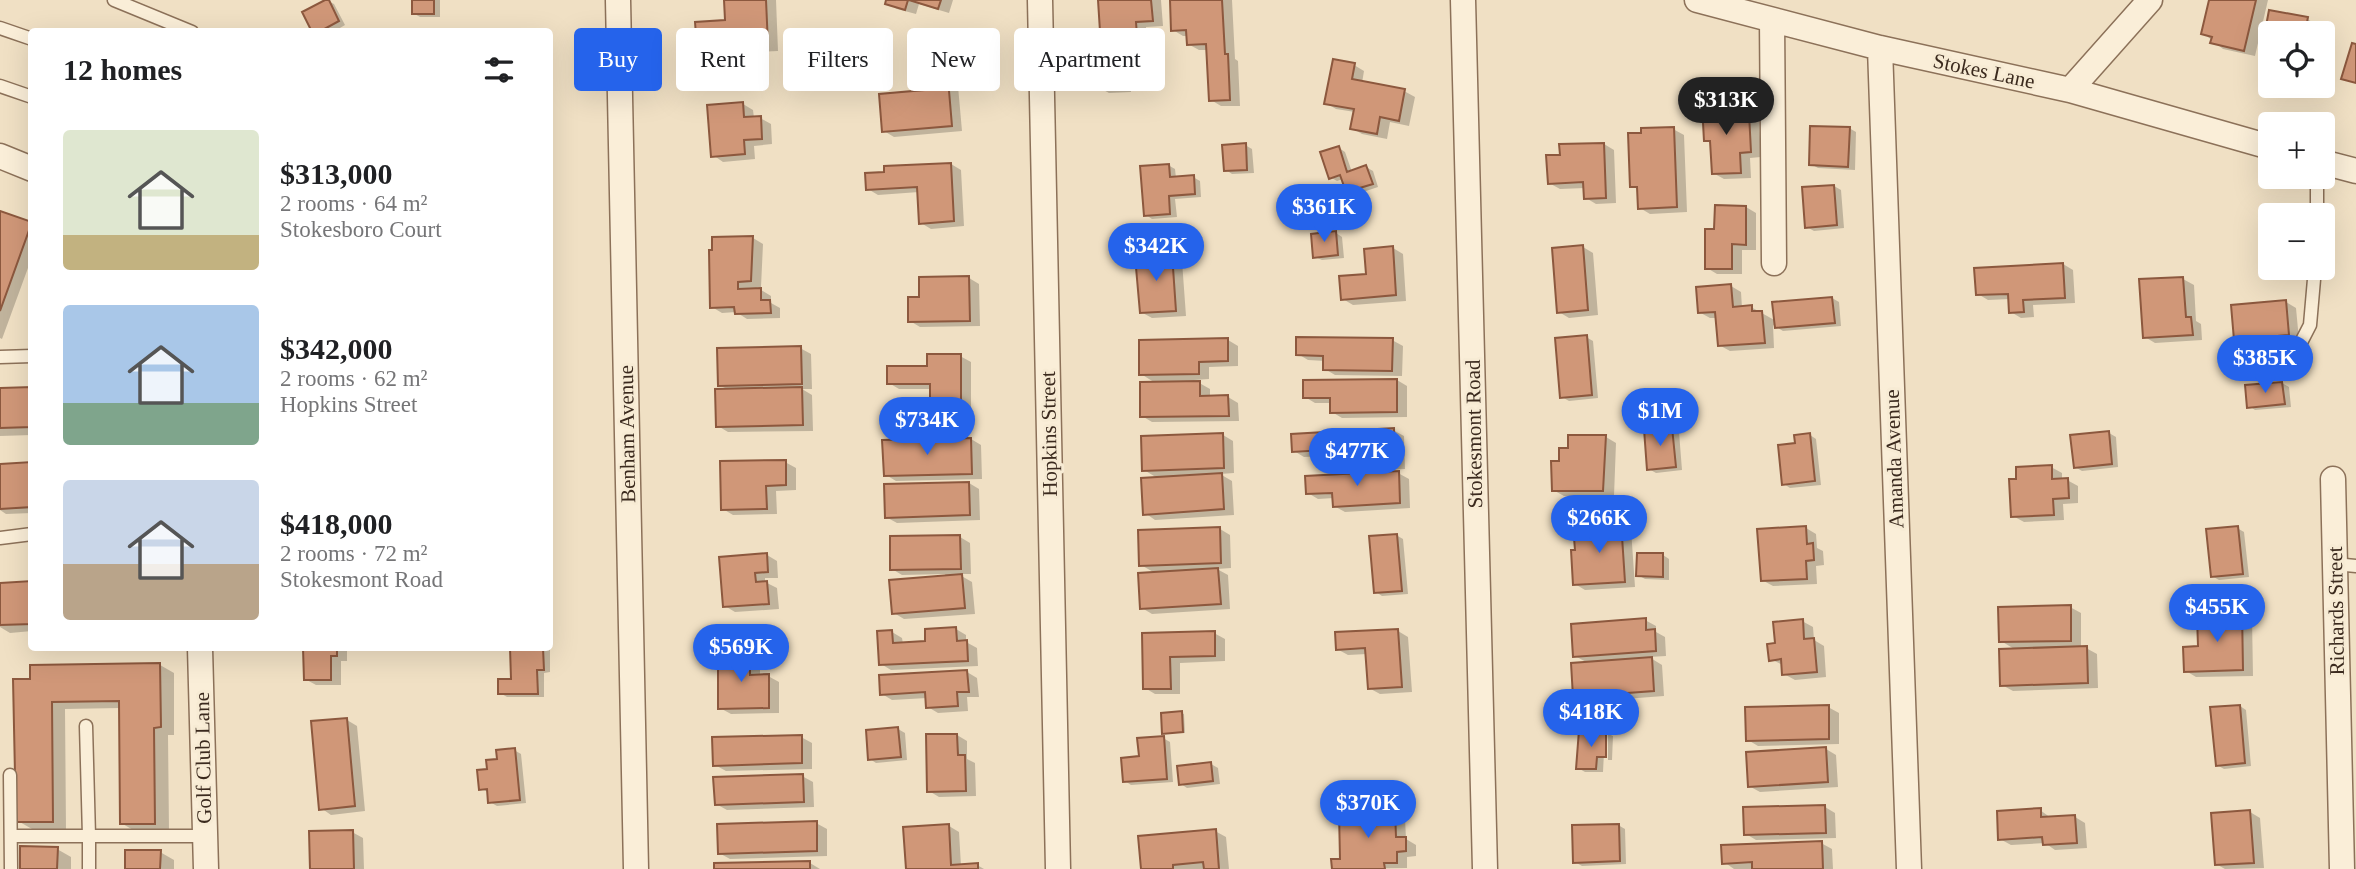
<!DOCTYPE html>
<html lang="en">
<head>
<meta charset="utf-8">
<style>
	:root { --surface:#fff; --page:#f2f2f2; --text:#202124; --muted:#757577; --accent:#2563eb }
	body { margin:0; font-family:"Times New Roman",serif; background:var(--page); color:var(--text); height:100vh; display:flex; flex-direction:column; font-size:26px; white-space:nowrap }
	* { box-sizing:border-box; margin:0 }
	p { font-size:23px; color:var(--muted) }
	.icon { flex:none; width:38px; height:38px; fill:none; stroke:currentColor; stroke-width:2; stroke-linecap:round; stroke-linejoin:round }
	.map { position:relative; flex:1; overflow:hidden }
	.drawer { position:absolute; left:28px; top:28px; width:525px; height:623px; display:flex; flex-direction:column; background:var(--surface); border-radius:7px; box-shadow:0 7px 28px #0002 }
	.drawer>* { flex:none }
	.top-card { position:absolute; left:574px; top:28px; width:665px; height:63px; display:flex; gap:14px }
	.buttons { position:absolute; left:2258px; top:21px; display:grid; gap:14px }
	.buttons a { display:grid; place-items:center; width:77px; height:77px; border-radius:7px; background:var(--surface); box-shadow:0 7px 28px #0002; font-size:35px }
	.price { position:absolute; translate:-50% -60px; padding:0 16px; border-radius:24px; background:var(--accent); color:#fff; font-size:23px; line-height:46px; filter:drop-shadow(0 2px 4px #0008) }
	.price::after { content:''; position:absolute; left:50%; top:42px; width:21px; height:16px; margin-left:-10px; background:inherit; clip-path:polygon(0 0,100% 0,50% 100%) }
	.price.current { background:#222; color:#fff }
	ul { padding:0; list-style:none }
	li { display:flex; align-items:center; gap:21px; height:175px; padding:0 35px }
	li span { display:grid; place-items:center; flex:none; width:196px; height:140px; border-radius:7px; color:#555 }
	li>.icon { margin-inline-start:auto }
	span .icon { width:84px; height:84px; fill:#fffc; stroke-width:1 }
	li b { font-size:30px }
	h2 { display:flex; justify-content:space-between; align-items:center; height:84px; padding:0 35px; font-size:30px }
	.pill { padding:0 24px; border-radius:7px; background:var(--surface); box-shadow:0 7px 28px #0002; font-size:24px; line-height:63px }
	.pill.current { background:var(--accent); color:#fff }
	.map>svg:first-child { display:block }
	.shadow { fill:#0003 }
	.building { fill:#d09778; stroke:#8c583e; stroke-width:2 }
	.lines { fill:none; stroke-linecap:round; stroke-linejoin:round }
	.service-casing { stroke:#8c7159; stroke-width:15 }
	.minor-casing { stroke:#8c7159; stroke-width:27 }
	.service { stroke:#faeed8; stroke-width:12 }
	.minor { stroke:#faeed8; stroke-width:24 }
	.labels { text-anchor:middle; stroke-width:6; stroke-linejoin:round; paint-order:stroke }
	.street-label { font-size:21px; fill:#3b2a1e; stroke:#f7ebd4 }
</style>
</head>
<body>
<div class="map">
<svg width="2356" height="869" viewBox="0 0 2356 869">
	<rect width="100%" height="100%" fill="#f0e0c4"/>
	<!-- shadow -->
	<path class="shadow" d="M413,0H440V17H420L413,13Z
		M726,0H776L778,51L709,54L698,48L727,22Z
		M888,0H953L949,13L919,4L916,14L897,9L887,3Z
		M1100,0H1161L1163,26L1146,27L1147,41L1128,42L1131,92L1109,93L1098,87L1103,49Z
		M1172,0H1232L1235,59L1238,61L1240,106H1221L1211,100L1208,50H1199L1188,44V36H1183L1173,30Z
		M2210,0H2268L2255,56L2223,49L2203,33Z
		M328,1L334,4L345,25L333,32H314Z
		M2270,12L2307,19L2314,23L2312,33H2270V56L2263,52Z
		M1354,65L1364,71L1362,83L1404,91L1415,97L1409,126L1390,122L1387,139L1362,134L1352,128L1355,112L1336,109L1326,103Z
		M947,69L957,75L962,131L894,137L884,131L926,92Z
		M743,104L753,110L754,118H760L771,124L772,144L754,146L755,159L723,162L713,155Z
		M1728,104L1738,110V116L1749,115L1759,121L1761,157L1750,158L1751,178L1724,179L1713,173L1712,144L1706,140Z
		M1849,128L1856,132L1855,170L1818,168L1811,164Z
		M1673,129L1684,135L1687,212L1650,214L1640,208L1639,190L1632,186L1643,135Z
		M1604,144L1614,150L1616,203L1596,204L1586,198L1585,188L1560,189L1549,183L1562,157Z
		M1245,145L1252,149L1254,173L1232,174L1226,170Z
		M1339,148L1345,152L1352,172L1366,167L1373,171L1378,187L1354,195L1347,191L1343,179L1337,181L1330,177Z
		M951,164L961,170L964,226L931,229L921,223L919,192L878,195L868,189Z
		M1168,165L1175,169L1176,178L1193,177L1200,181L1201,197L1175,199L1177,217L1152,219L1146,215Z
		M1834,186L1841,190L1844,228L1814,231L1807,227Z
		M1746,207L1756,213V250H1742V274H1717L1707,268L1716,231Z
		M0,212L32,224V257L2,339L0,338Z
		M1336,233L1342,237L1344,258L1322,260L1315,257Z
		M753,238L763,244L761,287H756L771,296V303L780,308V318L747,319L736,312L722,313L712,307L713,239Z
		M1583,247L1593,253L1598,315L1569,318L1559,312Z
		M1393,248L1403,254L1406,301L1353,305L1343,299L1368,275Z
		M1172,255L1182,261L1186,316L1152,318L1141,312Z
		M2063,264L2073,270L2075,303L2033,305L2034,317L2021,318L2011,312L2010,299L1988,300L1978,294Z
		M969,278L979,284L980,326L920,327L910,321L921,299Z
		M2183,279L2194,285L2196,321L2201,324L2202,340L2155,343L2145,337Z
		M1731,286L1741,292L1742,308L1751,307L1776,321L1832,298L1839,302L1841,326L1783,331L1773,325L1774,348L1730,351L1719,345L1717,318H1710L1699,312Z
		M2286,302L2296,308L2299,340L2246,345L2235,339Z
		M1586,337L1593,341L1598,398L1569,401L1562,397Z
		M1228,340L1238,346V366L1209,367V379L1194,380L1210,389V397H1228L1238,403L1239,421L1152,422L1142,416L1157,384L1141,374Z
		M1392,340L1403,346L1402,376L1335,375L1325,369V361L1308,360L1298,354Z
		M800,348L811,354L812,389H802L812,395L813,431L728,432L718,426L729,390L719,385Z
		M960,356L971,362V416H932L921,410L932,399V389H899L889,383Z
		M1397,380L1407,386V417L1342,418L1332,412L1331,403H1315L1305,397Z
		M2282,383L2289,387L2291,407L2255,410L2249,406Z
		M32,389V435L0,436V390Z
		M1672,428L1679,432L1682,470L1656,473L1649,469Z
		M1393,430L1404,436L1405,469L1337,472L1327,466L1326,456L1304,457L1294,451Z
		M2109,433L2116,437L2118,467L2082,471L2075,467Z
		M1223,435L1233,441L1234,473L1220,474L1232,481L1234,515L1155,520L1145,513L1159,479L1144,470Z
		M1810,435L1816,439L1821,485L1790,488L1784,484L1797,444Z
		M1569,437H1606L1616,443L1614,496H1564L1553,490L1561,462L1569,450Z
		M971,439L981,445L982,479L896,481L886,475Z
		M785,462L796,468V490L776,491L777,514L733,515L723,509Z
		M32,464V513L6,514L0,510V465Z
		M2051,467L2062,473V480H2067L2078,486V503L2063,504L2064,520L2024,522L2013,516Z
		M1398,473L1409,479L1410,508L1345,512L1334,506V498L1318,499L1308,493Z
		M969,483L979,489L980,520L897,523L886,517Z
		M1621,523L1631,529L1635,587L1585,590L1575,584L1589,538Z
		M1806,528L1816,534L1817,548L1823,551L1824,565L1816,566L1817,584L1773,586L1762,580Z
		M2237,528L2244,532L2249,577L2219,580L2212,576Z
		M1220,529L1230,535L1231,568L1217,569L1228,575L1230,609L1152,614L1142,608L1155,573L1141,565Z
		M1396,535L1403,539L1408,594L1382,596L1376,592Z
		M960,537L970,543L971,574H958L972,582L975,614L904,619L894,613L946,577L945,574L902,575L892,569Z
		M767,555L777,561L778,578H765V582L777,588L779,609L735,612L725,606Z
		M1663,555L1669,559V580L1645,579L1638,575Z
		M32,583V631L10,633L0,627V584Z
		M2070,607L2081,613V648H2086L2097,654L2098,688L2013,691L2002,685L2016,650L2001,641Z
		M2241,612L2252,618L2253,676L2196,677L2186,671L2200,648Z
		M1645,620L1656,626V632L1665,637L1666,656L1649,657L1662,665L1664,696L1585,702L1575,696L1588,663L1575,656Z
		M1802,621L1813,627L1814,640L1824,646L1826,677L1795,680L1784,674L1783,665L1770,659L1777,645Z
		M956,629L966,635V642L977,648L978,666L891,670L881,664L892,632L902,638L903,644L927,643Z
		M1398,631L1408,637L1412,692L1380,694L1369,688L1367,654L1348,655L1337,649Z
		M1214,633L1225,639V661L1180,663V694H1155L1145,688L1144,634Z
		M550,646V672L544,673V697H507L500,693L512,681V648Z
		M305,648H347V661H341V685H316L305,679Z
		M749,656L760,662V676H768L779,682V713L731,714L720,708Z
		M160,665L174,673V735H168L169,831H135L121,823L120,708L65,709L66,829H32L18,821L14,681Z
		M967,672L977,678L979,697H967L968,711L938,713L928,707L927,698L892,700L882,694Z
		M2240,706L2246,710L2251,766L2224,769L2217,765Z
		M1828,707L1839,713V744L1758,746L1748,740Z
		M1181,713L1184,714L1185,733H1164Z
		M347,720L357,726L365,811L331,815L321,808Z
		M898,729L905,733L907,760L876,763L870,759Z
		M1581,732L1608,733H1605L1603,772H1585L1578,768Z
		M1608,734L1613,736L1612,760H1608Z
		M957,735L967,741V759L975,763L976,796L939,797L929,791Z
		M801,737L812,743V769L726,771L715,765Z
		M1163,738L1170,742L1173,782L1131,785L1125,781L1141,758Z
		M1826,749L1836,755L1838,787L1760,792L1749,786Z
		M514,750L521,754L526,803L497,806L490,802L489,792L480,789L489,770Z
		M1211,764L1218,768L1220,784L1187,788L1181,784Z
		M802,776L813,782L814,807L727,810L716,804Z
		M1825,807L1835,813L1836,838L1756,840L1746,834Z
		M2040,810L2051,818L2075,817L2085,823L2087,848L2055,850L2045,843L2011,845L2000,839Z
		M1395,812L1405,818L1406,839L1416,845V856L1407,857V868L1333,869Z
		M2250,812L2260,818L2264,868L2225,869L2216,864Z
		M816,823L827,829V856L730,859L719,853Z
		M1618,825L1625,829L1626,864L1582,866L1575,862Z
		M949,826L959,832L961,866L977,865L984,869H908Z
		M1215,831L1226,837L1229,869H1143Z
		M352,832L363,838L364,869H312Z
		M1821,843L1832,849L1833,869H1734L1724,862Z
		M57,849L71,857V869H22Z
		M160,852L174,860V869H126Z
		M810,863L820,869H715Z"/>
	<!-- building -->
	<path class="building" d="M325,0H329L339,21L319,32H312L302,12Z
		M412,0H434V14H412Z
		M724,0H766L768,45L697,49L695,22L725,20Z
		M886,0H908L905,10L885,4Z
		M909,0H941L938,9Z
		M1098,0H1151L1153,21L1136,22L1137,36L1118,37L1121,87L1097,88L1094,48L1101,47Z
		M1170,0H1222L1225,54H1228L1230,100L1209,101L1206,44L1187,45L1186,30L1171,31Z
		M2209,0H2256L2244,51L2210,43L2212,37L2201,34Z
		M2269,10L2308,17L2305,33H2270V55L2261,53Z
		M2352,43L2356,44V83L2341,79Z
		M1333,59L1355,63L1352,79L1405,89L1399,121L1380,117L1377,134L1350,129L1354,109L1324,104Z
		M947,67L952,126L882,132L879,94L924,90L923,69Z
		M743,102L744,117L761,116L762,139L744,140L745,154L711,157L707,105Z
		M1728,103V114L1749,113L1751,152L1740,153L1741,173L1712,174L1710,141H1704L1702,104Z
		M1810,126L1850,127L1848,167L1809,165Z
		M1674,127L1677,207L1638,209L1637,187H1630L1628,133H1641V128Z
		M1246,143L1247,170L1224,171L1222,145Z
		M1604,143L1606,198L1584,199L1583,182L1548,184L1546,155H1560L1559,144Z
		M1339,146L1347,172L1366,165L1373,184L1346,192L1340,175L1329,179L1320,152Z
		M951,163L954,221L919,224L917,187L866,190L865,173L884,172V166Z
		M1169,164L1170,177L1194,175L1195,194L1169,196L1170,214L1144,216L1140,166Z
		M1834,185L1837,225L1805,228L1802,187Z
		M1715,205L1746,206V245L1732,244V269H1705V229H1714Z
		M0,211L32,222L0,311Z
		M1336,231L1338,255L1313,258L1311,234Z
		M753,236L751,281L738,282V289L761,288V300H770L771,313L735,314L734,307L710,308L709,250H712V237Z
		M1583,245L1588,310L1557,313L1552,248Z
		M1393,246L1396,295L1341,300L1339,276L1366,274L1364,249Z
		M1172,253L1176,311L1140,313L1135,256Z
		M2063,263L2065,298L2023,300L2024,312L2009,313L2008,294L1976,295L1974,268Z
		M969,276L970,321L908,322V297H919V277Z
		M2183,277L2186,317H2191L2193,335L2143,338L2139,279Z
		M1731,284L1733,307L1752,305V311H1762L1765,343L1718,346L1715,312L1698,313L1696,287Z
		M1832,297L1835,323L1775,328L1772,302Z
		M2286,300L2289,335L2234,340L2231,305Z
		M1587,335L1592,395L1560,398L1555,338Z
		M1296,337L1393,338L1392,371L1323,370V356L1296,355Z
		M1228,338V361L1199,362V374L1139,375V340Z
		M801,346L802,384L718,386L717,348Z
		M927,354H961V411H920L919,398H930V384H887V366H927Z
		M1397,379V412L1330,413V398H1303V380Z
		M1200,381V396L1228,395L1229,416L1140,417V382Z
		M2282,382L2285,404L2247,408L2245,385Z
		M32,387V427L0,428V388Z
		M802,387L803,425L716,427L715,389Z
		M1672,427L1676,467L1647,470L1644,429Z
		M1394,428L1395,463L1325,468L1324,450L1292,452L1291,434Z
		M2109,431L2112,464L2074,468L2070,435Z
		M1223,433L1224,468L1142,471L1141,436Z
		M1810,433L1815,481L1782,485L1778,445L1795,443L1794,435Z
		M1568,435H1606L1603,491H1552L1551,461H1559V448H1568Z
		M971,438L972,474L884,476L882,440Z
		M786,460V485L766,486L767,509L721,510L720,461Z
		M32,462V507L0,509V464Z
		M2052,465V479L2068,478L2069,498L2053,499L2054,515L2011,517L2009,479H2016V467Z
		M1399,471L1400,503L1333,507L1332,493L1306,494L1305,476Z
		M1222,473L1224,509L1143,515L1141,478Z
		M969,482L970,515L885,518L884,484Z
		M1621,521L1625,582L1573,585L1571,550H1575L1574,538L1587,537L1586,523Z
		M1806,526L1807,544L1813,543L1814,560L1806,561L1807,579L1761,581L1757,529Z
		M2238,526L2243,574L2211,577L2206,529Z
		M1220,527L1221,563L1139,566L1138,530Z
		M1397,534L1402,591L1374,593L1369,536Z
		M960,535L961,569L890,570V536Z
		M767,553L768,572L755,573L756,582L767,581L769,604L723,607L719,557Z
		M1637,553H1663V577L1636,576Z
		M1218,568L1221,604L1140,609L1138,573Z
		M962,574L965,608L892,614L889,580Z
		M32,581V624L0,625V583Z
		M2071,605V641L1999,642L1998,607Z
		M2242,610L2243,670L2184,672L2183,647L2198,646L2197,617L2211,616V611Z
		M1646,618V630L1655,629L1656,651L1573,657L1571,624Z
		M1803,619L1804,639L1814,638L1817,672L1782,675L1781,659L1769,661L1767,644L1775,643L1773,622Z
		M956,627L957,641L967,640L968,661L879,665L877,631L892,630L893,643L925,641V629Z
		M1398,629L1402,687L1368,689L1365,648L1336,650L1335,632Z
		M1215,631V656L1170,657L1171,689H1143L1142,633Z
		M2087,646L2088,683L2000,686L1999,649Z
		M303,648H337V656H331V680H304Z
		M510,648H543L544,670H537L538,694H498V679H511Z
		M750,654V675L769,674V708L718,709V655Z
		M1652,657L1654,691L1573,697L1571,663Z
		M160,663L161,727L154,728L155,824H120L119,701L52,702L53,822H16L13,679H30V665Z
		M967,670L969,692H957L958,706L926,708L925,692L880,695L879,675Z
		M1829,705V739L1746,741L1745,707Z
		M2240,705L2245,763L2216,766L2210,707Z
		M1182,711L1183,732L1162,734L1161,713Z
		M347,718L355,806L319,810L311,721Z
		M898,727L901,757L868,760L866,730Z
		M1579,730L1606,731V757H1597L1596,769H1576Z
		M926,734H957L958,755H965L966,791L927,792Z
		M802,735V763L713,766L712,737Z
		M1164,736L1167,779L1123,782L1121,758L1139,756L1137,738Z
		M1826,747L1828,782L1748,787L1746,752Z
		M515,748L520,800L488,803L487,789L479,790L477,770L487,769L486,760L497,759L496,750Z
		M1211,762L1213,781L1179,785L1177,766Z
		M803,774L804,802L715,805L713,777Z
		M1825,805L1826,833L1744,835L1743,807Z
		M2041,808V817L2075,815L2077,843L2043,845L2042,837L1998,840L1997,811Z
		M1395,810L1396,837H1406V851L1397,852V863H1384L1385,869H1332L1331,859H1340L1339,812Z
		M2250,810L2254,863L2215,865L2211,813Z
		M817,821V851L718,854L717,824Z
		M949,824L951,865L978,863V869H906L903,827Z
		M1619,824L1620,861L1573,863L1572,825Z
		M1216,829L1219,869H1204L1203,862L1173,865V869H1141L1138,836Z
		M353,830L354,869H310L309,831Z
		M1822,841L1823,869H1752V862L1722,864L1721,845Z
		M20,846L58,847L57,869H20Z
		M125,850H161L160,869H125Z
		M810,861V869H714V863Z"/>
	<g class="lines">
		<defs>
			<path id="service" d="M114,0L192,32
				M0,28L32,39
				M0,86L32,97
				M2317,215V177
				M2294,356L2310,325L2315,268
				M0,357L32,356
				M0,538L32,534
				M2335,564L2356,566
				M86,726L89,836H205
				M10,775L11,869
				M11,836H89V869"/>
			<path id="minor" d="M618,0L636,869
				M1040,0L1058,869
				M1463,0L1485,869
				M1697,0L1880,48L2070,90L2270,147
				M1772,20L1774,263
				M1880,48L1909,869
				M2070,90L2150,0
				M0,156L32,169
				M2322,162L2356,171
				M2333,479L2342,869
				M200,648L206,869"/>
		</defs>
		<!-- service casing -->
		<use href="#service" class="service-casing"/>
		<!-- minor casing -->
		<use href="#minor" class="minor-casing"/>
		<!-- service -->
		<use href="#service" class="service"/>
		<!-- minor -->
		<use href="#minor" class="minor"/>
	</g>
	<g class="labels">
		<!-- street labels -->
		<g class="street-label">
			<text transform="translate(1984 71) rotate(12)" y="7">Stokes Lane</text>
			<text transform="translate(627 434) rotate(-91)" y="7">Benham Avenue</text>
			<text transform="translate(1049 434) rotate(-91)" y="7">Hopkins Street</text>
			<text transform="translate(1474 434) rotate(-91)" y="7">Stokesmont Road</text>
			<text transform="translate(1894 459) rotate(-92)" y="7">Amanda Avenue</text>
			<text transform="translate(2336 611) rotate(-91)" y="7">Richards Street</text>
			<text transform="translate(203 758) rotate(-91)" y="7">Golf Club Lane</text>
		</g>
	</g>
</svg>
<div class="buttons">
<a><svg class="icon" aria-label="locate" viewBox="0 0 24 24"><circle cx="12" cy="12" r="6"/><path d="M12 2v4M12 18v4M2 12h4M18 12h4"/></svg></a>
<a>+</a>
<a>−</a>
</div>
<b class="price current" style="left:1726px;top:137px">$313K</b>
<b class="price" style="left:1324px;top:244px">$361K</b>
<b class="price" style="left:1156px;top:283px">$342K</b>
<b class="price" style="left:2265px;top:395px">$385K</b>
<b class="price" style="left:1660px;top:448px">$1M</b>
<b class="price" style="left:927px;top:457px">$734K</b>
<b class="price" style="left:1357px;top:488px">$477K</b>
<b class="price" style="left:1599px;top:555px">$266K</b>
<b class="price" style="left:2217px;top:644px">$455K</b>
<b class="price" style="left:741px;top:684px">$569K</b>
<b class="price" style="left:1591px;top:749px">$418K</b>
<b class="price" style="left:1368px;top:840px">$370K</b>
<div class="top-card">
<a class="pill current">Buy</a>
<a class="pill">Rent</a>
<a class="pill">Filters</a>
<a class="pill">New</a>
<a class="pill">Apartment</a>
</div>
<section class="drawer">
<h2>12 homes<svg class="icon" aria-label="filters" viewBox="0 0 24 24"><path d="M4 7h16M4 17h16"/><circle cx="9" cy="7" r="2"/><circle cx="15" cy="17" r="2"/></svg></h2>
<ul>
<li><span style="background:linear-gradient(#dfe7d0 75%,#c2b280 0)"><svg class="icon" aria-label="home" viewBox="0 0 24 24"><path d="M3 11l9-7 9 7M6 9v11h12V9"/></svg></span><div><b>$313,000</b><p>2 rooms · 64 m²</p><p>Stokesboro Court</p></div></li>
<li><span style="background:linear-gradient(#a9c7e8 70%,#7fa58c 0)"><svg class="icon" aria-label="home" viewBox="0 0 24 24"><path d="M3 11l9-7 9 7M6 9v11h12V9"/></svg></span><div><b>$342,000</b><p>2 rooms · 62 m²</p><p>Hopkins Street</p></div></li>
<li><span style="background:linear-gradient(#c9d6e8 60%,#b9a48a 0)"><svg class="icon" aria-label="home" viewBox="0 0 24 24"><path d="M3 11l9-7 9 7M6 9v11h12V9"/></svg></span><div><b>$418,000</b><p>2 rooms · 72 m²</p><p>Stokesmont Road</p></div></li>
</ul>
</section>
</div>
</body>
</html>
